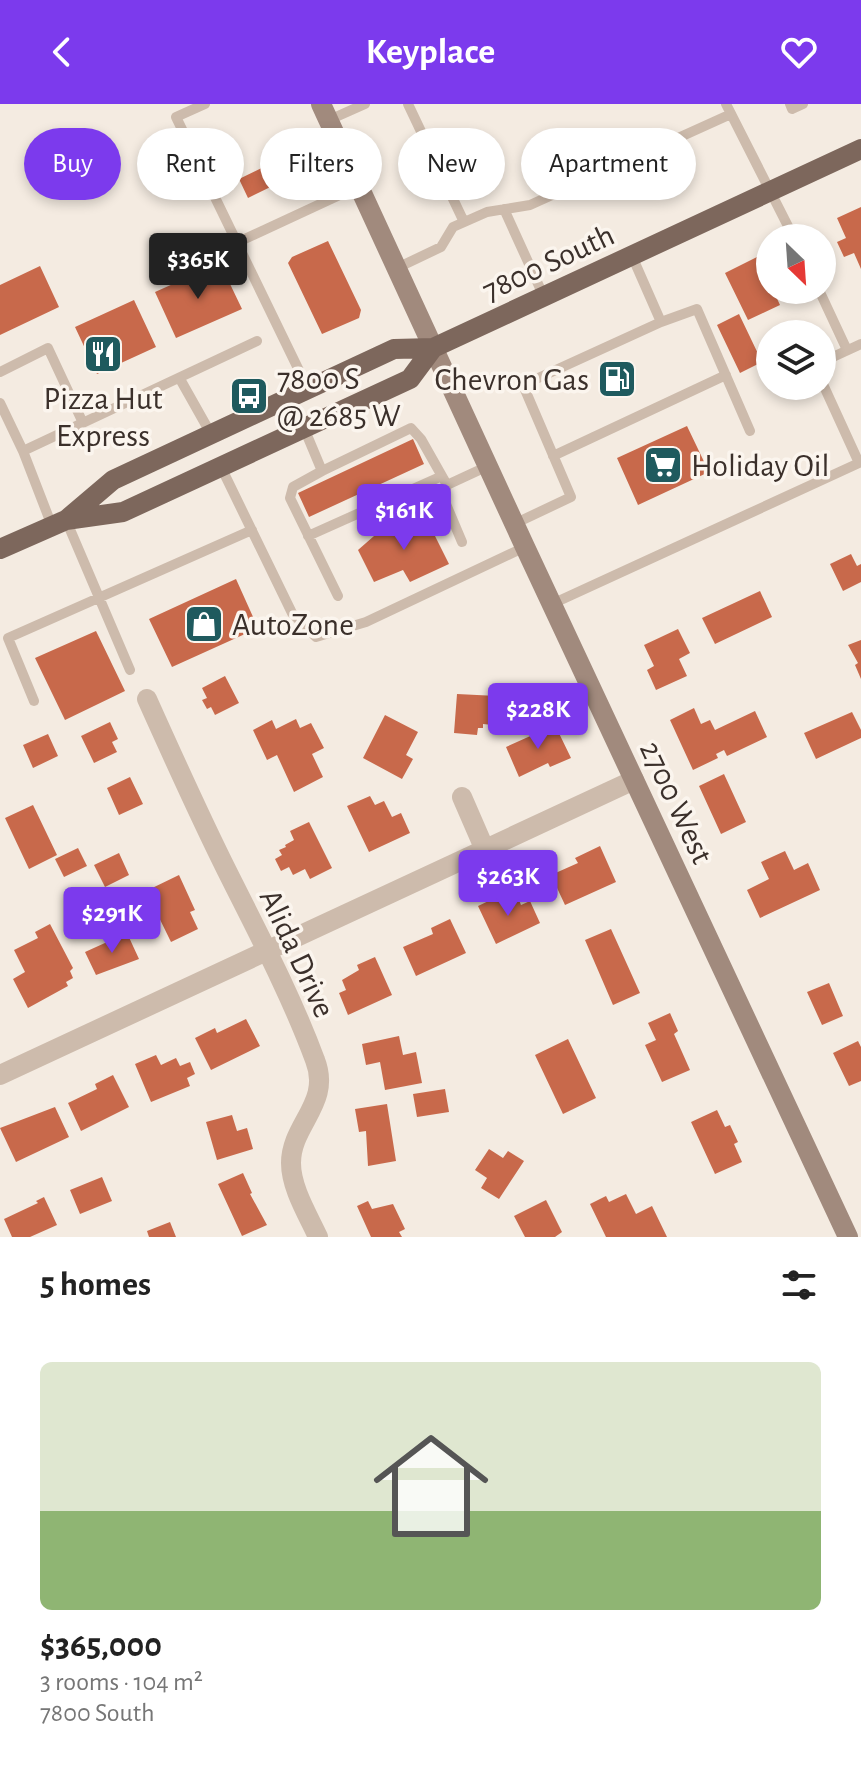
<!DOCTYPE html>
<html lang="en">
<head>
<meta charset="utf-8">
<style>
	:root { --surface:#fff; --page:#f2f2f2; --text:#222; --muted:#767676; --line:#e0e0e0; --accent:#7c3aed }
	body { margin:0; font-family:"Alegreya Sans",sans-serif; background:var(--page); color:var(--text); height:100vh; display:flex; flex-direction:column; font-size:30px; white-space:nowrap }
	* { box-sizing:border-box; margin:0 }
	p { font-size:26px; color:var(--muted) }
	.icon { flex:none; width:44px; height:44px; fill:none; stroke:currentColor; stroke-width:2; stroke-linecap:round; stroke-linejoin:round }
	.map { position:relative; height:1133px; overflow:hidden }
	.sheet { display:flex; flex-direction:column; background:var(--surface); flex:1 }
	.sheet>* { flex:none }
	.hud { position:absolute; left:24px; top:24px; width:814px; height:72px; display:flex; gap:16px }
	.needle { width:52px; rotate:155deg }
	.controls { position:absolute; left:756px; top:120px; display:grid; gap:16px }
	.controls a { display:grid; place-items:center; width:80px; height:80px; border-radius:50%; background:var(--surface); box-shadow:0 4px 12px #0003; font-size:40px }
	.price { position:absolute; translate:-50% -68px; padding:0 18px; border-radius:8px; background:var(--accent); color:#fff; font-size:26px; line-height:52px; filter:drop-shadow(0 2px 4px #0008) }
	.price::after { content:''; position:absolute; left:50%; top:48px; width:24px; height:18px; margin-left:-12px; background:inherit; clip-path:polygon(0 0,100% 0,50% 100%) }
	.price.current { background:#222; color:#fff }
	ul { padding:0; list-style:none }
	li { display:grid; align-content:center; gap:16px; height:424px; padding:0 40px }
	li+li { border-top:2px solid var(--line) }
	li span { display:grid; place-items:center; height:248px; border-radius:12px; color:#555 }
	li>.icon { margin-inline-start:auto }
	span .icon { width:144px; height:144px; fill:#fffc; stroke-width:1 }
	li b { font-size:34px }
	h2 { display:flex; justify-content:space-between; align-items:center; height:96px; padding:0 40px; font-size:34px }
	.pill { padding:0 28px; border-radius:36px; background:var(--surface); box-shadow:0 4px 12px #0003; font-size:28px; line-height:72px }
	.pill.current { background:var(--accent); color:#fff }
	header { display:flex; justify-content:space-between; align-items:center; height:104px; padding:0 40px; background:var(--accent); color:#fff; font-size:36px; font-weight:700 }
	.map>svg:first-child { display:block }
	.building { fill:#c8694b }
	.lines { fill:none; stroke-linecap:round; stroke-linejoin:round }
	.lane { stroke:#cdbbac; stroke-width:10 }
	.street { stroke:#cdbbac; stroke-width:20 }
	.secondary { stroke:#a18a7d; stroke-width:20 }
	.primary { stroke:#7d675c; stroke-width:20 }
	.labels { text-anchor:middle; stroke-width:7; stroke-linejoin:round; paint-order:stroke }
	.street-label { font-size:32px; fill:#3b302b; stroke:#fbf5ee }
	.poi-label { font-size:32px; fill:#3b302b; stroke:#fbf5ee; text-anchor:start }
</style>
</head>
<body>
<header><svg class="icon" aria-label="back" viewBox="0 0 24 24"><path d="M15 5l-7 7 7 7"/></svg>Keyplace<svg class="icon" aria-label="heart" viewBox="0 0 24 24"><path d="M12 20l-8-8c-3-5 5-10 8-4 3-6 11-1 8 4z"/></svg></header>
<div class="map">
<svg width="861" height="1133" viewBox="0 0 861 1133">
	<rect width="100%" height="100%" fill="#f4ebe1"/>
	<!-- building -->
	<path class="building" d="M284,53L293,72L248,94L239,75Z
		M861,103V165L854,149L844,153L837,138L846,134L837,114Z
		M328,137L361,206L359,214L322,230L288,159L292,153Z
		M757,153L770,179V186H773L780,201L748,216L725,169Z
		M220,159L242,205L176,234L155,188Z
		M40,162L59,203L0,231V181Z
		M134,196L156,243L97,270L75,223Z
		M739,210L762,258L740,269L717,221Z
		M687,322L709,368L638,401L617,354Z
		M413,335L424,360L309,413L298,389Z
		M425,412L449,460L410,478L403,466L374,478L358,446L382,425L396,429Z
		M851,450L857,462L861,460V478L843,487L830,460Z
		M236,475L258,524L172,563L149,515Z
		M760,487L772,513L715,540L702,514Z
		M678,525L690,549L679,555L687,572L656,586L647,566L654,562L644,541Z
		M96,527L125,587L65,616L35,554Z
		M861,536V575L855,561L858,559L848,541Z
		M225,572L239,599L215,611L211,603L207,605L202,596L207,594L202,584Z
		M457,590L497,592L496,599H504L503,613H494L493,621L483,620V624H478L477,631L454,629Z
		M694,604L701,620L710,616L715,626L755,607L767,633L727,652L724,646L716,650L718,654L693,666L670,616Z
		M852,608L861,626V634L816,655L804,629Z
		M385,611L418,628L406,651L413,655L402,675L363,654Z
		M296,615L300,624L311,619L324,644L312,650L323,673L294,688L277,651L267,656L253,626L272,616L276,625Z
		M110,618L118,635L112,638L117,648L94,659L81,632Z
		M555,621L571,654L550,663L548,659L519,673L506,643Z
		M48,630L58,652L33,664L23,641Z
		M724,670L746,718L721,730L699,682Z
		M130,673L143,700L119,711L107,684Z
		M370,692L375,701L384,697L392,713L401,709L410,729L369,748L347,702Z
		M33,701L57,751L29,765L5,714Z
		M309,718L332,764L310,775L305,765L293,771L289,763L281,767L275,755L282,751L279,746L286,743L285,741L294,736L290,727Z
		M600,742L616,778L565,801L551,771L578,759L575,754Z
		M78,744L87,762L64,773L55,755Z
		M785,747L794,766L808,759L820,786L760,814L747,786L769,775L761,758Z
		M119,749L129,771L105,783L94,761Z
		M179,771L195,806L190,808L198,825L171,838L146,787Z
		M517,791L521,801L530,797L540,819L496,840L478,802L497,793L500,799Z
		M450,815L466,849L416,872L403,843L433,830L431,824Z
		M50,820L73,864L70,867L73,874L66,878L68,882L28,904L13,875L25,868L14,846L38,834L35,828Z
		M611,825L640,889L613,901L585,836Z
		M127,829L139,855L96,871L85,848Z
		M375,853L392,891L348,911L339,889L346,886L342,876L359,866L357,861Z
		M829,879L843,912L822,921L807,888Z
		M670,909L678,927L674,930L690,966L662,978L645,941L656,936L648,919Z
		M246,915L260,942L211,966L195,934L215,924L217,929Z
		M399,932L403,951L416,948L422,979L385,986L380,958L366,961L362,940Z
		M568,935L596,994L563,1010L535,951Z
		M858,937L861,943V977L849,982L833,949Z
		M156,951L161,961L176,954L180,962L190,958L195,970L187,974L190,982L151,998L135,960Z
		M113,971L129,1003L81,1027L68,999L97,985L95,980Z
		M445,985L449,1008L417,1013L413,990Z
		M387,1000L396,1057L368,1062L366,1027L359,1028L355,1005Z
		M55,1003L69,1033L16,1058L0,1024Z
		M717,1006L725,1023L730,1021L738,1038L734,1040L742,1058L715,1070L691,1018Z
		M232,1011L237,1027L247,1024L253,1045L217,1056L206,1018Z
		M489,1045L503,1054L508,1047L524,1057L499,1095L481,1084L487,1074L475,1066Z
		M243,1069L252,1089L250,1090L267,1121L242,1132L218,1080Z
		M102,1073L112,1097L80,1110L70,1086Z
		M626,1090L636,1110L652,1102L667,1133H606L590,1100L606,1092L609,1098Z
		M44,1093L57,1121L30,1133H12L4,1115L38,1099L36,1097Z
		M546,1096L562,1128L555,1133H525L514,1112Z
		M368,1097L372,1105L393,1100L405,1125L399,1128L402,1133H371L357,1102Z
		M170,1118L176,1133H149L147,1127Z"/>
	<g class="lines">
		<!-- lane -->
		<path class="lane" d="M205,0L176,13L308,285
			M408,0L464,118
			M726,0L794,134
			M790,0L792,5L803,0
			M329,16L365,0
			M504,105L544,193
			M236,139L359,82
			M397,164L441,143L453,123L487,108L530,101L731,10
			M819,186L847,246
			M661,218L697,205L750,327
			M822,258L861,240
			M0,268L48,244L83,319
			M180,275L211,330
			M822,278L859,359L861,358
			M0,299L23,347L52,422
			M304,324L322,367L293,383L290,394L338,492
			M23,347L257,237
			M553,352L726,271
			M221,363L292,509L316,533L366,518L525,443
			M322,367L411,324L421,335L447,381L488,362
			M447,381L443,393L462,438
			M66,416L130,566
			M514,420L571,393L523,281L661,218L632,152
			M308,432L442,372
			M552,500L859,359
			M34,597L8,534L252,426"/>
		<!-- street -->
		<path class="street" d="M147,595C173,653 199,711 227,767C258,829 291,891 315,956C332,999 291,1020 291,1059C291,1084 308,1111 318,1133
			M462,693L485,746
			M0,971L634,676"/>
		<!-- secondary -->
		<path class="secondary" d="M321,0L525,443L848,1133"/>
		<!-- primary -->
		<path class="primary" d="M66,416L113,376L394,245L433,244L861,45
			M0,445L66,416L123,408L410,275L433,244"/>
	</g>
	<!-- icons -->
	<defs>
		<symbol id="restaurant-square" viewBox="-11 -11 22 22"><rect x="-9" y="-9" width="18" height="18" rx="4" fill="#1f5a5e" stroke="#fbf5ee"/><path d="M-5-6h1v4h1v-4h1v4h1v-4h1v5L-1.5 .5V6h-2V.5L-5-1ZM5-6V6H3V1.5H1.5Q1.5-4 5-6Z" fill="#fff"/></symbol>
		<symbol id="fuel-square" viewBox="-11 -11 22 22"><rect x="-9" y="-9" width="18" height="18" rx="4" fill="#1f5a5e" stroke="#fbf5ee"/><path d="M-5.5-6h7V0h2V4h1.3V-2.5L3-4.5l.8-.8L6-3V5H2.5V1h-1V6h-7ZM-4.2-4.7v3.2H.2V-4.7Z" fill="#fff"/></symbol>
		<symbol id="bus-square" viewBox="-11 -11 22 22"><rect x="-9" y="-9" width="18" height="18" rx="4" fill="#1f5a5e" stroke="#fbf5ee"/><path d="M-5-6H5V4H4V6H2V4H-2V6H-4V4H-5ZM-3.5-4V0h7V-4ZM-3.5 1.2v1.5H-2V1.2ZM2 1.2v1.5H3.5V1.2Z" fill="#fff"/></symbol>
		<symbol id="supermarket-square" viewBox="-11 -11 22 22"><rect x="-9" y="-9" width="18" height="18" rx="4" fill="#1f5a5e" stroke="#fbf5ee"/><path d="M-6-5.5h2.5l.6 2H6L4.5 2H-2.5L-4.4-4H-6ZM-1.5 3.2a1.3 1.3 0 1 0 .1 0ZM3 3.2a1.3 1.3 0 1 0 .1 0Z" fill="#fff"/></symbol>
		<symbol id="shop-square" viewBox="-11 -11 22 22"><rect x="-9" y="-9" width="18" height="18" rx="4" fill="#1f5a5e" stroke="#fbf5ee"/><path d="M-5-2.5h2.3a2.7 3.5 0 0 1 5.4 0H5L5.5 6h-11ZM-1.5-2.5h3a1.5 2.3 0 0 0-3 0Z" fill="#fff"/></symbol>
	</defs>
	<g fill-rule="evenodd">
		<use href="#restaurant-square" x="81" y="228" width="44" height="44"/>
		<use href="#fuel-square" x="595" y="253" width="44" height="44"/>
		<use href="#bus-square" x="227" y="270" width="44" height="44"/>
		<use href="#supermarket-square" x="641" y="339" width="44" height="44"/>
		<use href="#shop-square" x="182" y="498" width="44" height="44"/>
	</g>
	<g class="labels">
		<!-- street labels -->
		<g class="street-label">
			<text transform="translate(548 158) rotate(-25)" y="11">7800 South</text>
			<text transform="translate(677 698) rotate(65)" y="11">2700 West</text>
			<text transform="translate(298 849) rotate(65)" y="11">Alida Drive</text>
		</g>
		<!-- poi labels -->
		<g class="poi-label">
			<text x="277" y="285">7800 S<tspan x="277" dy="37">@ 2685 W</tspan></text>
			<text x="589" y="286" text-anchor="end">Chevron Gas</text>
			<text x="103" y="305" text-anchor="middle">Pizza Hut<tspan x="103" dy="37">Express</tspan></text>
			<text x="691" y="372">Holiday Oil</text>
			<text x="232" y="531">AutoZone</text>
		</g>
	</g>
</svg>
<div class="controls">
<a><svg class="needle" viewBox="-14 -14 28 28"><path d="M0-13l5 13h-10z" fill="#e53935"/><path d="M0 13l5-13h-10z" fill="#767676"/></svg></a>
<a><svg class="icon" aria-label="layers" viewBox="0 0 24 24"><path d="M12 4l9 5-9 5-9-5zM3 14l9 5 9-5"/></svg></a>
</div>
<b class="price current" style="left:198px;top:197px">$365K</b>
<b class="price" style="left:404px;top:448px">$161K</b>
<b class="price" style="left:538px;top:647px">$228K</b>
<b class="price" style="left:508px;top:814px">$263K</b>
<b class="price" style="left:112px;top:851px">$291K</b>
<div class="hud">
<a class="pill current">Buy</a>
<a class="pill">Rent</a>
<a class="pill">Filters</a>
<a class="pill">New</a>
<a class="pill">Apartment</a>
</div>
</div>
<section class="sheet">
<h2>5 homes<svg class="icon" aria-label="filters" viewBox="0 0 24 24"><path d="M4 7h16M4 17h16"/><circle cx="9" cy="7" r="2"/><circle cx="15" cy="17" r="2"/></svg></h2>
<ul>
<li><span style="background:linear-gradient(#dfe7d0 60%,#8fb573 0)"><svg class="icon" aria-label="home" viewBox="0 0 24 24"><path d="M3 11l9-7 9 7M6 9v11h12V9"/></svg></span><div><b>$365,000</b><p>3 rooms · 104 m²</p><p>7800 South</p></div></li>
</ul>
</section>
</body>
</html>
